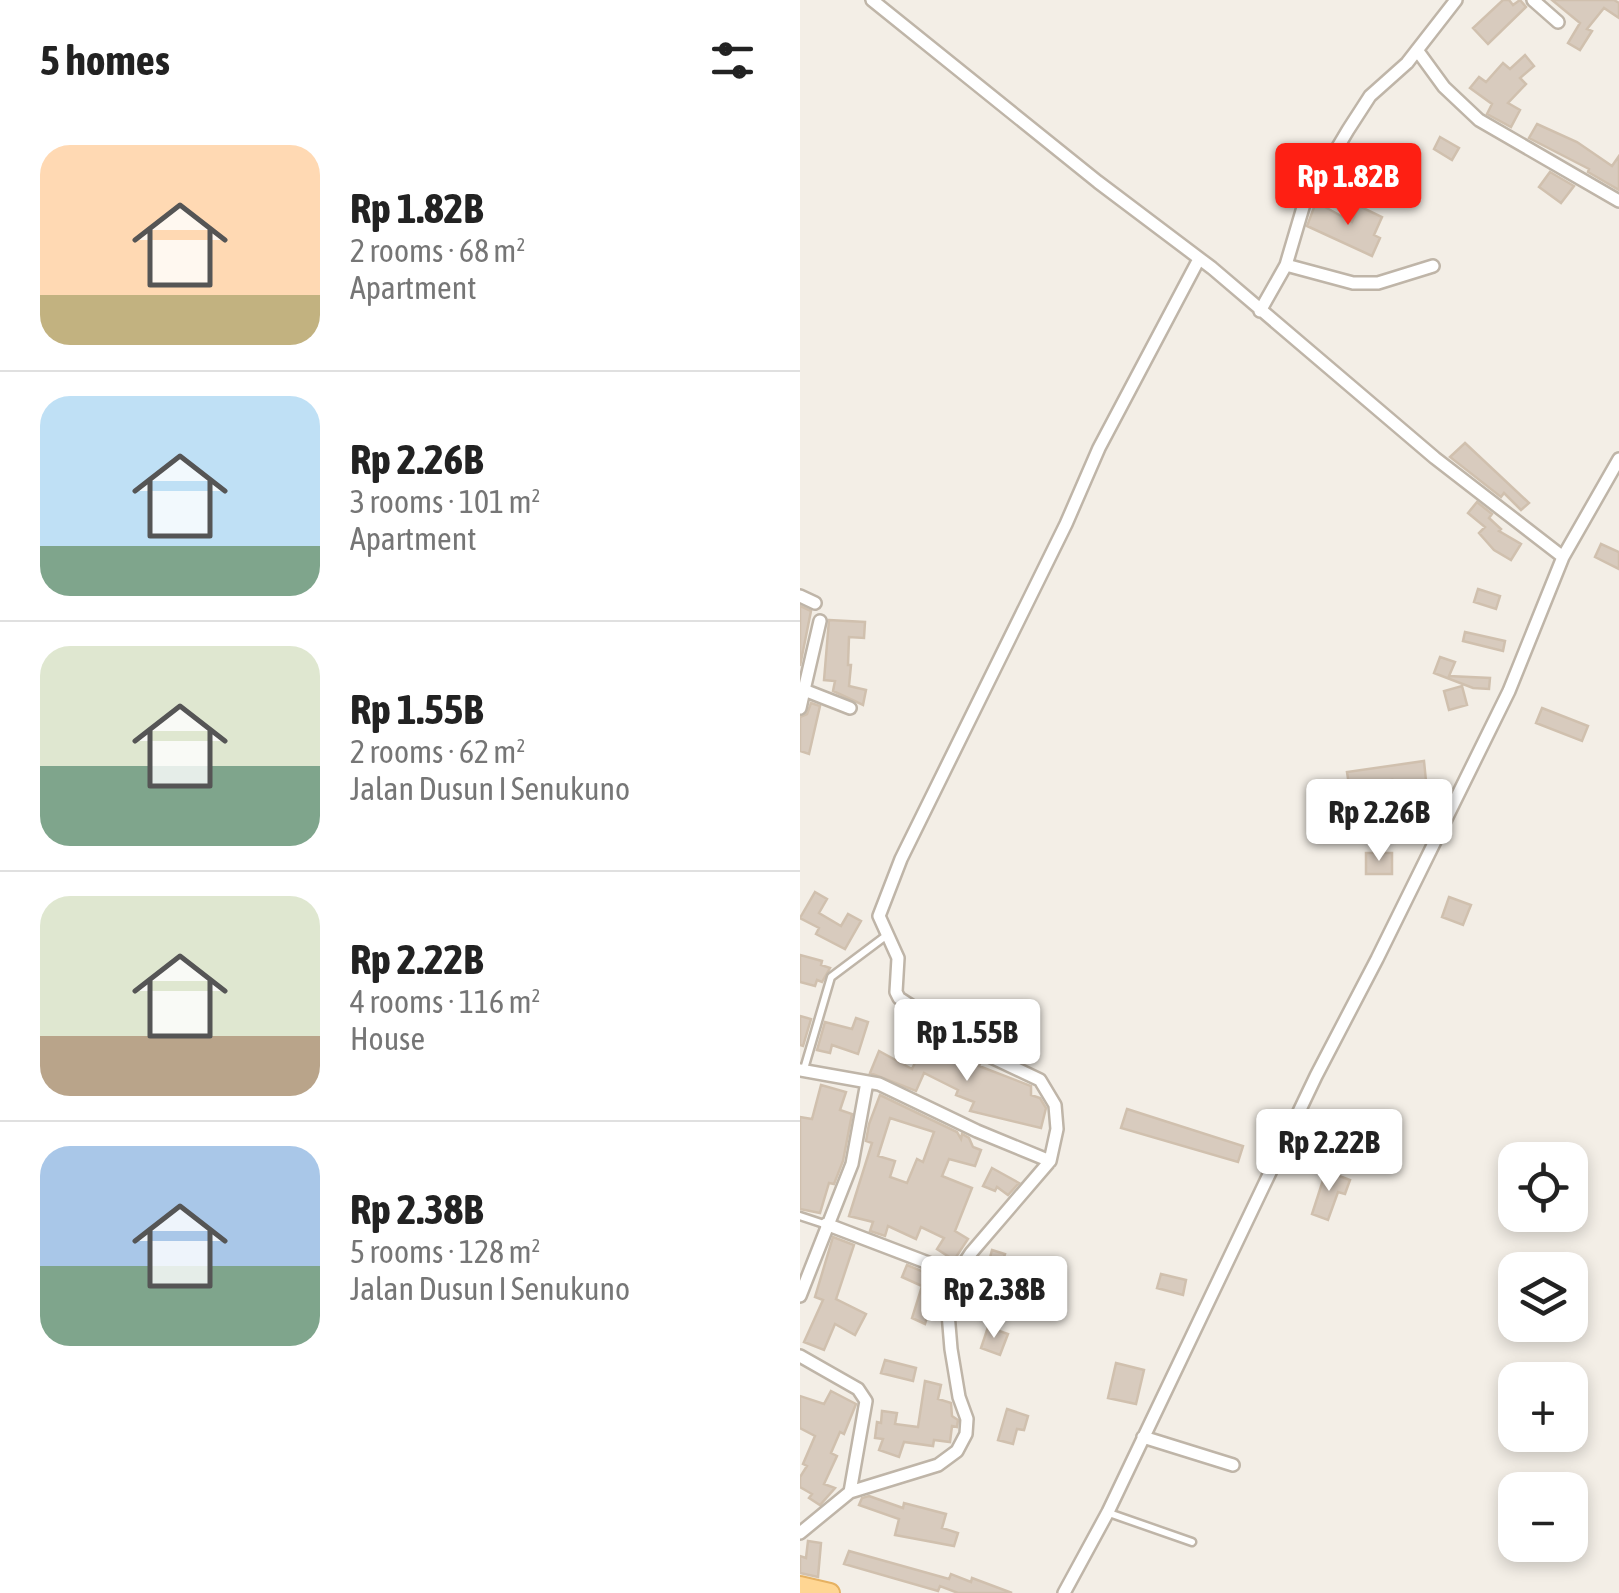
<!DOCTYPE html>
<html lang="en">
<head>
<meta charset="utf-8">
<style>
	:root { --surface:#fff; --page:#f2f2f2; --text:#222; --muted:#767676; --line:#e0e0e0; --accent:#fe1f13 }
	body { margin:0; font-family:"Asap Condensed",sans-serif; background:var(--page); color:var(--text); height:100vh; display:flex; flex-direction:column; font-size:38px; white-space:nowrap }
	* { box-sizing:border-box; margin:0 }
	p { font-size:32px; color:var(--muted) }
	.icon { flex:none; width:55px; height:55px; fill:none; stroke:currentColor; stroke-width:2; stroke-linecap:round; stroke-linejoin:round }
	.map { position:relative; flex:1; overflow:hidden }
	.drawer { display:flex; flex-direction:column; background:var(--surface); width:800px }
	.drawer>* { flex:none }
	.buttons { position:absolute; left:698px; top:1142px; display:grid; gap:20px }
	.buttons a { display:grid; place-items:center; width:90px; height:90px; border-radius:20px; background:var(--surface); box-shadow:0 5px 15px #0003; font-size:50px }
	.price { position:absolute; translate:-50% -85px; padding:0 22px; border-radius:10px; background:#fff; color:#222; font-size:32px; line-height:65px; filter:drop-shadow(0 2px 5px #0008) }
	.price::after { content:''; position:absolute; left:50%; top:60px; width:30px; height:22px; margin-left:-15px; background:inherit; clip-path:polygon(0 0,100% 0,50% 100%) }
	.price.selected { background:var(--accent); color:#fff }
	ul { padding:0; list-style:none }
	li { display:flex; align-items:center; gap:30px; height:250px; padding:0 40px }
	li+li { border-top:2px solid var(--line) }
	li span { display:grid; place-items:center; flex:none; width:280px; height:200px; border-radius:30px; color:#555 }
	li>.icon { margin-inline-start:auto }
	span .icon { width:120px; height:120px; fill:#fffc; stroke-width:1 }
	li b { font-size:42px }
	h2 { display:flex; justify-content:space-between; align-items:center; height:120px; padding:0 40px; font-size:42px }
	main { display:flex; flex:1; min-height:0 }
	.map>svg:first-child { display:block }
	.building { fill:#d8cbbe; stroke:#d0c0ae; stroke-width:2.5; fill-rule:evenodd }
	.lines { fill:none; stroke-linecap:round; stroke-linejoin:round }
	.lane-casing { stroke:#bfb5a8; stroke-width:11 }
	.street-casing { stroke:#bfb5a8; stroke-width:16 }
	.primary-casing { stroke:#e6b161; stroke-width:22 }
	.lane { stroke:#fff; stroke-width:6 }
	.street { stroke:#fff; stroke-width:11 }
	.primary { stroke:#ffd693; stroke-width:18 }
</style>
</head>
<body>
<main>
<section class="drawer">
<h2>5 homes<svg class="icon" aria-label="filters" viewBox="0 0 24 24"><path d="M4 7h16M4 17h16"/><circle cx="9" cy="7" r="2"/><circle cx="15" cy="17" r="2"/></svg></h2>
<ul>
<li><span style="background:linear-gradient(#ffd9b3 75%,#c2b280 0)"><svg class="icon" aria-label="home" viewBox="0 0 24 24"><path d="M3 11l9-7 9 7M6 9v11h12V9"/></svg></span><div><b>Rp 1.82B</b><p>2 rooms · 68 m²</p><p>Apartment</p></div></li>
<li><span style="background:linear-gradient(#bfe0f5 75%,#7fa58c 0)"><svg class="icon" aria-label="home" viewBox="0 0 24 24"><path d="M3 11l9-7 9 7M6 9v11h12V9"/></svg></span><div><b>Rp 2.26B</b><p>3 rooms · 101 m²</p><p>Apartment</p></div></li>
<li><span style="background:linear-gradient(#dfe7d0 60%,#7fa58c 0)"><svg class="icon" aria-label="home" viewBox="0 0 24 24"><path d="M3 11l9-7 9 7M6 9v11h12V9"/></svg></span><div><b>Rp 1.55B</b><p>2 rooms · 62 m²</p><p>Jalan Dusun I Senukuno</p></div></li>
<li><span style="background:linear-gradient(#dfe7d0 70%,#b9a48a 0)"><svg class="icon" aria-label="home" viewBox="0 0 24 24"><path d="M3 11l9-7 9 7M6 9v11h12V9"/></svg></span><div><b>Rp 2.22B</b><p>4 rooms · 116 m²</p><p>House</p></div></li>
<li><span style="background:linear-gradient(#a9c7e8 60%,#7fa58c 0)"><svg class="icon" aria-label="home" viewBox="0 0 24 24"><path d="M3 11l9-7 9 7M6 9v11h12V9"/></svg></span><div><b>Rp 2.38B</b><p>5 rooms · 128 m²</p><p>Jalan Dusun I Senukuno</p></div></li>
</ul>
</section>
<div class="map">
<svg width="819" height="1593" viewBox="0 0 819 1593">
	<rect width="100%" height="100%" fill="#f3eee6"/>
	<!-- building -->
	<path class="building" d="M703,0H709L713,5L720,0L726,7L688,44L673,28Z
		M752,0H814L819,3V18L804,8L787,29L792,31L780,50L768,43L780,23Z
		M725,55L734,66L720,78L726,84L708,103L720,110L711,127L687,114L692,104L670,88L679,77L686,82L703,63L710,69Z
		M737,124L777,142L812,166L819,156V190L788,172L789,169L729,138Z
		M640,137L659,148L652,160L634,149Z
		M750,172L774,186L761,203L739,187Z
		M516,202L552,222L559,206L582,217L574,235L580,238L572,256L507,226Z
		M665,443L729,503L721,510L704,493L701,497L650,457Z
		M677,502L692,514L689,518L701,529L699,531L721,544L711,560L694,550L679,533L685,527L668,513Z
		M801,544L819,552V569L795,557Z
		M678,589L700,596L696,609L674,602Z
		M0,606L11,611L0,666Z
		M29,620L65,622L64,638L49,637L48,665H51L49,686L66,690L63,705L33,691L35,681L24,680Z
		M665,632L705,641L703,651L663,641Z
		M640,657L655,662L649,676L690,678L689,689L673,688L634,673Z
		M662,686L667,705L649,710L644,691Z
		M11,703L20,706L9,754L0,751V717L7,714Z
		M742,708L788,726L782,741L736,723Z
		M624,761L626,781L592,784V780L549,785L547,772Z
		M566,853H592V874H566Z
		M15,892L27,899L19,913L41,926L48,914L61,921L45,949L16,934L19,928L0,918Z
		M649,897L671,905L663,925L642,917Z
		M0,955L22,961L21,965L30,968L22,982L17,980L15,986L0,982Z
		M0,1016L11,1019L3,1046L0,1045Z
		M56,1018L68,1022L58,1054L32,1045L30,1053L17,1050L25,1022L52,1029Z
		M136,1044L168,1059L170,1055L181,1062L179,1066L231,1086V1095L240,1098L246,1108L241,1128L170,1111L174,1102L156,1095L158,1090L124,1073L116,1091L70,1073L79,1051L112,1069L123,1046L133,1051Z
		M21,1085L46,1092L40,1110L52,1114L43,1161L34,1184L29,1183L20,1213L0,1209V1117L12,1119Z
		M80,1095L157,1132L161,1139L162,1134L169,1138L173,1147L181,1150L175,1166L149,1159L142,1176L172,1188L155,1231L168,1239L154,1260L137,1249L144,1238L121,1227L116,1239L88,1226L85,1236L70,1231L73,1222L49,1216L72,1143L66,1141L69,1124ZM90,1118L134,1132L123,1162L117,1159L107,1183L90,1177L95,1161L78,1156Z
		M327,1109L443,1146L438,1162L321,1128Z
		M192,1168L219,1183L208,1195L197,1187L195,1191L183,1186Z
		M526,1171L550,1180L545,1194L538,1192L528,1220L512,1214Z
		M33,1237L54,1245L36,1299L66,1314L55,1335L35,1324L24,1350L4,1342L23,1300L15,1297Z
		M192,1250L205,1254L199,1273L232,1284L226,1303L194,1292L186,1313L168,1307L176,1287L167,1284L174,1265L187,1269Z
		M107,1265L136,1277L128,1295L133,1297L125,1324L112,1318L122,1286L102,1277Z
		M361,1274L386,1280L383,1295L357,1288Z
		M188,1327L208,1334L200,1355L181,1348Z
		M85,1360L116,1368L113,1381L81,1373Z
		M316,1363L344,1370L336,1404L308,1398Z
		M125,1381L141,1385L138,1399L151,1403L152,1416L158,1420L157,1427L152,1426L150,1442L134,1440L133,1446L104,1442L99,1457L79,1450L83,1439L75,1438L77,1422L81,1423L82,1411L97,1413L95,1424L118,1427Z
		M31,1391L56,1404L44,1434L40,1432L31,1453L37,1456L24,1484L35,1488L20,1505L9,1498L12,1494L0,1487V1477L7,1466L3,1464L15,1436L0,1428V1396L24,1404Z
		M207,1409L228,1416L224,1430L217,1429L213,1444L198,1440Z
		M69,1496L103,1508L104,1503L146,1514L142,1528L158,1533L154,1546L95,1535L99,1519L59,1505L62,1498Z
		M8,1541L21,1543L18,1577L0,1573V1556L6,1558Z
		M49,1551L149,1579L151,1574L171,1582L172,1578L212,1593H158L140,1586L138,1591L44,1564Z"/>
	<g class="lines">
		<defs>
			<path id="lane" d="M4,1069L31,977L87,935
				M0,1216L24,1224
				M309,1513L392,1542"/>
			<path id="street" d="M72,0L298,182L412,268L635,458L763,557
				M733,0L758,22
				M617,50L644,87L679,120L819,201
				M486,265L553,283H578L633,266
				M460,311L486,265L504,204L548,130L570,96L607,63L656,0
				M0,596L15,603
				M0,689L4,690L20,621
				M0,708L4,690L50,708
				M0,1070L79,1084L177,1131L250,1161
				M26,1224L157,1274
				M0,1296L52,1164L67,1082
				M0,1356L58,1389L66,1401L50,1492
				M343,1437L433,1465
				M0,1533L50,1492L138,1465L157,1451L166,1434L167,1419L159,1397L151,1349L147,1301L157,1274L171,1253L250,1161L257,1129L255,1105L240,1080L187,1055L99,998L96,992L98,958L79,916L101,859L266,524L299,448L399,259
				M264,1593L308,1512L516,1076L577,959L709,691L763,557L819,459"/>
			<path id="primary" d="M0,1586L30,1593"/>
		</defs>
		<!-- lane casing -->
		<use href="#lane" class="lane-casing"/>
		<!-- street casing -->
		<use href="#street" class="street-casing"/>
		<!-- primary casing -->
		<use href="#primary" class="primary-casing"/>
		<!-- lane -->
		<use href="#lane" class="lane"/>
		<!-- street -->
		<use href="#street" class="street"/>
		<!-- primary -->
		<use href="#primary" class="primary"/>
	</g>
</svg>
<div class="buttons">
<a><svg class="icon" aria-label="locate" viewBox="0 0 24 24"><circle cx="12" cy="12" r="6"/><path d="M12 2v4M12 18v4M2 12h4M18 12h4"/></svg></a>
<a><svg class="icon" aria-label="layers" viewBox="0 0 24 24"><path d="M12 4l9 5-9 5-9-5zM3 14l9 5 9-5"/></svg></a>
<a>+</a>
<a>−</a>
</div>
<b class="price selected" style="left:548px;top:228px">Rp 1.82B</b>
<b class="price" style="left:579px;top:864px">Rp 2.26B</b>
<b class="price" style="left:167px;top:1084px">Rp 1.55B</b>
<b class="price" style="left:529px;top:1194px">Rp 2.22B</b>
<b class="price" style="left:194px;top:1341px">Rp 2.38B</b>
</div>
</main>
</body>
</html>
